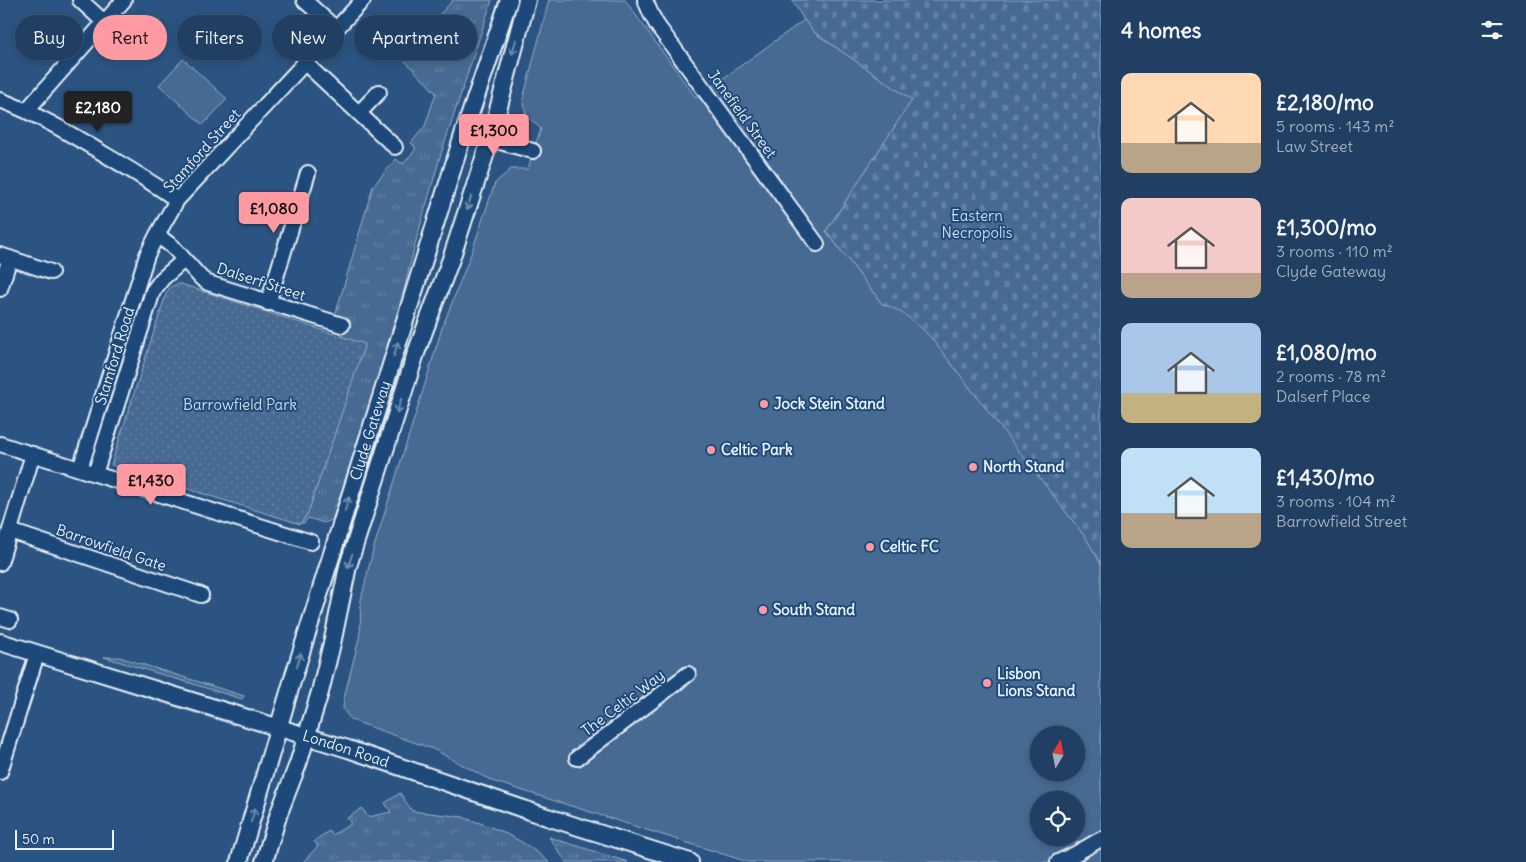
<!DOCTYPE html>
<html lang="en">
<head>
<meta charset="utf-8">
<style>
	:root { --surface:#203f62; --page:#284668; --text:#f1f3f6; --muted:#a2afbe; --line:#3d5877; --accent:#ff9aa2 }
	body { margin:0; font-family:Delius,sans-serif; background:var(--page); color:var(--text); height:100vh; display:flex; flex-direction:column; font-size:19px; white-space:nowrap }
	* { box-sizing:border-box; margin:0 }
	p { font-size:16px; color:var(--muted) }
	.icon { flex:none; width:28px; height:28px; fill:none; stroke:currentColor; stroke-width:2; stroke-linecap:round; stroke-linejoin:round }
	.map { position:relative; flex:1; overflow:hidden }
	.side { display:flex; flex-direction:column; background:var(--surface); width:425px }
	.side>* { flex:none }
	.guide { position:absolute; left:15px; top:15px; width:475px; height:45px; display:flex; gap:10px }
	.needle { width:32px; rotate:10deg }
	.fabs { position:absolute; left:1030px; top:726px; display:grid; gap:10px }
	.fabs a { display:grid; place-items:center; width:55px; height:55px; border-radius:50%; background:var(--surface); box-shadow:0 2px 8px #0003,0 0 0 1px var(--line); font-size:25px }
	.scale { position:absolute; left:15px; bottom:12px; width:99px; box-sizing:border-box; padding-left:5px; border:2px solid #e8f1f8; border-top:0; font-size:14px; line-height:18px; white-space:nowrap; color:#e8f1f8; -webkit-text-stroke:4px #1f4a7a; paint-order:stroke }
	.price { position:absolute; translate:-50% -42px; padding:0 11px; border-radius:5px; background:var(--accent); color:#111; font-size:16px; line-height:32px; filter:drop-shadow(0 1px 2px #0008) }
	.price::after { content:''; position:absolute; left:50%; top:30px; width:15px; height:11px; margin-left:-8px; background:inherit; clip-path:polygon(0 0,100% 0,50% 100%) }
	.price.current { background:#222; color:#fff }
	ul { padding:0; list-style:none }
	li { display:flex; align-items:center; gap:15px; height:125px; padding:0 20px }
	li span { display:grid; place-items:center; flex:none; width:140px; height:100px; border-radius:10px; color:#555 }
	li>.icon { margin-inline-start:auto }
	span .icon { width:60px; height:60px; fill:#fffc; stroke-width:1 }
	li b { font-size:21px }
	h2 { display:flex; justify-content:space-between; align-items:center; height:60px; padding:0 20px; font-size:21px }
	.pill { padding:0 18px; border-radius:22px; background:var(--surface); box-shadow:0 2px 8px #0003,0 0 0 1px var(--line); font-size:18px; line-height:45px }
	.pill.current { background:var(--accent); color:#111 }
	main { display:flex; flex:1; min-height:0 }
	.map>svg:first-child { display:block }
	.grass { fill:url(#grass-tufts); stroke:#98aec6 }
	.cemetery { fill:url(#cemetery-stones); stroke:#98aec6 }
	.park { fill:url(#park-dots); stroke:#98aec6 }
	.pitch { fill:#476b93; stroke:#98aec6; fill-rule:evenodd }
	.lines { fill:none; stroke-linecap:round; stroke-linejoin:round }
	.minor-casing { stroke:#e8f1f8; stroke-width:18 }
	.major-casing { stroke:#e8f1f8; stroke-width:20 }
	.minor { stroke:#1f4a7a; stroke-width:14 }
	.major { stroke:#1f4a7a; stroke-width:16 }
	.oneway { stroke:#6f8dac }
	.poi-dot { fill:#ff9aa2; stroke:#1f4a7a; stroke-width:2 }
	.labels { text-anchor:middle; stroke-width:4; stroke-linejoin:round; paint-order:stroke }
	.street-label { font-size:15px; fill:#e8f1f8; stroke:#1f4a7a }
	.park-label { font-size:15px; fill:#d0dde9; stroke:#1f4a7a }
	.poi-label { font-size:15px; font-weight:bold; fill:#e8f1f8; stroke:#1f4a7a; text-anchor:start }
</style>
</head>
<body>
<main>
<div class="map">
<svg width="1101" height="862" viewBox="0 0 1101 862">
	<defs>
		<pattern id="grass-tufts" width="24" height="20" patternUnits="userSpaceOnUse" patternTransform="scale(1.25)"><rect width="24" height="20" fill="#476b93"/><path d="M3 7l-1-3M5 7V3M7 7l1-3M15 17l-1-3M17 17v-4M19 17l1-3" fill="none" stroke="#6281a3"/></pattern>
		<pattern id="cemetery-stones" width="16" height="16" patternUnits="userSpaceOnUse" patternTransform="scale(1.25)"><rect width="16" height="16" fill="#476b93"/><path d="M2 7V4a2 2 0 0 1 4 0v3zM10 15v-3a2 2 0 0 1 4 0v3z" fill="#6281a3"/></pattern>
		<pattern id="park-dots" width="8" height="8" patternUnits="userSpaceOnUse" patternTransform="scale(1.25)"><rect width="8" height="8" fill="#476b93"/><path d="M2 2h.1M6 6h.1" fill="none" stroke="#6281a3" stroke-width="1.8" stroke-linecap="round"/></pattern>
	</defs>
	<rect width="100%" height="100%" fill="#2b5482"/>
	<filter id="ink" filterUnits="userSpaceOnUse"><feTurbulence type="fractalNoise" baseFrequency=".02" numOctaves="2"/><feDisplacementMap in="SourceGraphic" scale="10" xChannelSelector="R" yChannelSelector="G"/><feConvolveMatrix kernelMatrix="1 2 1 2 8 2 1 2 1" color-interpolation-filters="sRGB"/></filter>
	<g filter="url(#ink)">
		<!-- grass -->
		<path class="grass" d="M453,0H492L441,154L417,237L394,330L332,520L324,523L308,518L304,523H301L308,513L364,344L342,337L347,320L335,316L373,186L396,159L401,163H404L415,150V147L411,143L425,126L436,93L401,57Z
			M104,657H119L244,696L242,699Z
			M50,667L83,672L236,719L234,725Z
			M400,793L412,811L464,817L465,818C497,828 524,840 549,862H303L318,846L314,841L329,831L332,835L351,824L347,818L362,808L368,817L391,812L385,803Z
			M549,837L628,862H566Z"/>
		<!-- cemetery -->
		<path class="cemetery" d="M792,0H1101V592L826,231L911,100L815,33L804,20Z"/>
		<!-- park -->
		<path class="park" d="M177,284H181L365,344L308,513L300,524L111,465L166,294L170,287Z"/>
		<!-- pitch -->
		<path class="pitch" d="M549,0H625L696,98L804,20L815,33L912,100L826,231L882,304C902,310 919,324 933,340L1086,538L1101,564V862H748L492,781L433,749L351,720L343,709L344,698L360,634L361,600L373,550L424,387L442,328L471,254L495,183L511,169H528L533,151L541,129L526,115L523,99ZM1039,735H1076V772H1039ZM1039,800H1076V838H1039Z
			M183,59L227,99L203,125L159,85Z"/>
		<g class="lines">
			<defs>
				<path id="minor" d="M80,0L104,22
					M304,0L336,29
					M645,0L651,14L657,25L817,244
					M305,63L395,147
					M0,100C35,113 67,132 99,151C126,167 152,182 177,200
					M27,110L124,0
					M359,113L379,92
					M464,132L533,151
					M271,206L295,214
					M157,235L173,247L201,278L208,283L342,325
					M0,255L51,272
					M0,289L10,258
					M268,303L308,173
					M0,444L311,542
					M80,469L147,255L157,235L177,200L363,0
					M95,474L153,291L162,279L184,260
					M10,531L201,595
					M0,563L33,454
					M0,617L10,620
					M577,758L688,674
					M0,772L37,654
					M1058,862L1075,854L1101,839"/>
				<g id="major">
					<path id="s1" d="M0,642L348,749L547,817L690,862"/>
					<path id="s2" d="M239,862L294,675L464,132L509,0"/>
					<path d="M264,862L279,813L298,764L320,692L333,639L348,566L416,353L451,259L490,140L527,0"/>
				</g>
			</defs>
			<!-- minor casing -->
			<use href="#minor" class="minor-casing"/>
			<!-- major casing -->
			<use href="#major" class="major-casing"/>
			<!-- minor -->
			<use href="#minor" class="minor"/>
			<!-- major -->
			<use href="#major" class="major"/>
		</g>
		<!-- one-way arrows -->
		<defs><path id="oneway-shaft" d="M-6 0H5M1.5-3L5.5 0L1.5 3" fill="none" stroke-width="1.6" stroke-linecap="round" stroke-linejoin="round" transform="scale(1.25)"/></defs>
		<g class="oneway">
			<use href="#oneway-shaft" transform="translate(514 47) rotate(105)"/>
			<use href="#oneway-shaft" transform="translate(469 203) rotate(108)"/>
			<use href="#oneway-shaft" transform="translate(396 349) rotate(-73)"/>
			<use href="#oneway-shaft" transform="translate(399 406) rotate(108)"/>
			<use href="#oneway-shaft" transform="translate(347 504) rotate(-73)"/>
			<use href="#oneway-shaft" transform="translate(350 561) rotate(107)"/>
			<use href="#oneway-shaft" transform="translate(299 660) rotate(-73)"/>
			<use href="#oneway-shaft" transform="translate(253 815) rotate(-73)"/>
		</g>
	</g>
	<!-- markers -->
	<g class="poi-dot">
		<circle cx="764" cy="404" r="5"/>
		<circle cx="711" cy="450" r="5"/>
		<circle cx="973" cy="467" r="5"/>
		<circle cx="870" cy="547" r="5"/>
		<circle cx="763" cy="610" r="5"/>
		<circle cx="987" cy="683" r="5"/>
	</g>
	<g class="labels">
		<!-- street labels -->
		<g class="street-label">
			<text transform="translate(742 114) rotate(54)" y="5">Janefield Street</text>
			<text transform="translate(202 151) rotate(-48)" y="5">Stamford Street</text>
			<text transform="translate(261 282) rotate(18)" y="5">Dalserf Street</text>
			<text transform="translate(115 356) rotate(-73)" y="5">Stamford Road</text>
			<text dy="5" stroke="none"><textPath href="#s2" startOffset="451">Clyde Gateway</textPath></text>
			<text transform="translate(111 548) rotate(19)" y="5">Barrowfield Gate</text>
			<text transform="translate(623 703) rotate(-37)" y="5">The Celtic Way</text>
			<text dy="5" stroke="none"><textPath href="#s1" startOffset="362">London Road</textPath></text>
		</g>
		<!-- park labels -->
		<g class="park-label">
			<text x="977" y="221">Eastern<tspan x="977" dy="17">Necropolis</tspan></text>
			<text x="240" y="410">Barrowfield Park</text>
		</g>
		<!-- poi labels -->
		<g class="poi-label">
			<text x="774" y="409">Jock Stein Stand</text>
			<text x="721" y="455">Celtic Park</text>
			<text x="983" y="472">North Stand</text>
			<text x="880" y="552">Celtic FC</text>
			<text x="773" y="615">South Stand</text>
			<text x="997" y="679">Lisbon<tspan x="997" dy="17">Lions Stand</tspan></text>
		</g>
	</g>
</svg>
<div class="fabs">
<a><svg class="needle" viewBox="-14 -14 28 28"><path d="M0-13l5 13h-10z" fill="#e53935"/><path d="M0 13l5-13h-10z" fill="#a2afbe"/></svg></a>
<a><svg class="icon" aria-label="locate" viewBox="0 0 24 24"><circle cx="12" cy="12" r="6"/><path d="M12 2v4M12 18v4M2 12h4M18 12h4"/></svg></a>
</div>
<div class="scale">50 m</div>
<b class="price current" style="left:98px;top:133px">£2,180</b>
<b class="price" style="left:494px;top:156px">£1,300</b>
<b class="price" style="left:274px;top:234px">£1,080</b>
<b class="price" style="left:151px;top:506px">£1,430</b>
<div class="guide">
<a class="pill">Buy</a>
<a class="pill current">Rent</a>
<a class="pill">Filters</a>
<a class="pill">New</a>
<a class="pill">Apartment</a>
</div>
</div>
<section class="side">
<h2>4 homes<svg class="icon" aria-label="filters" viewBox="0 0 24 24"><path d="M4 7h16M4 17h16"/><circle cx="9" cy="7" r="2"/><circle cx="15" cy="17" r="2"/></svg></h2>
<ul>
<li><span style="background:linear-gradient(#ffd9b3 70%,#b9a48a 0)"><svg class="icon" aria-label="home" viewBox="0 0 24 24"><path d="M3 11l9-7 9 7M6 9v11h12V9"/></svg></span><div><b>£2,180/mo</b><p>5 rooms · 143 m²</p><p>Law Street</p></div></li>
<li><span style="background:linear-gradient(#f6c9c9 75%,#b9a48a 0)"><svg class="icon" aria-label="home" viewBox="0 0 24 24"><path d="M3 11l9-7 9 7M6 9v11h12V9"/></svg></span><div><b>£1,300/mo</b><p>3 rooms · 110 m²</p><p>Clyde Gateway</p></div></li>
<li><span style="background:linear-gradient(#a9c7e8 70%,#c2b280 0)"><svg class="icon" aria-label="home" viewBox="0 0 24 24"><path d="M3 11l9-7 9 7M6 9v11h12V9"/></svg></span><div><b>£1,080/mo</b><p>2 rooms · 78 m²</p><p>Dalserf Place</p></div></li>
<li><span style="background:linear-gradient(#bfe0f5 65%,#b9a48a 0)"><svg class="icon" aria-label="home" viewBox="0 0 24 24"><path d="M3 11l9-7 9 7M6 9v11h12V9"/></svg></span><div><b>£1,430/mo</b><p>3 rooms · 104 m²</p><p>Barrowfield Street</p></div></li>
</ul>
</section>
</main>
</body>
</html>
